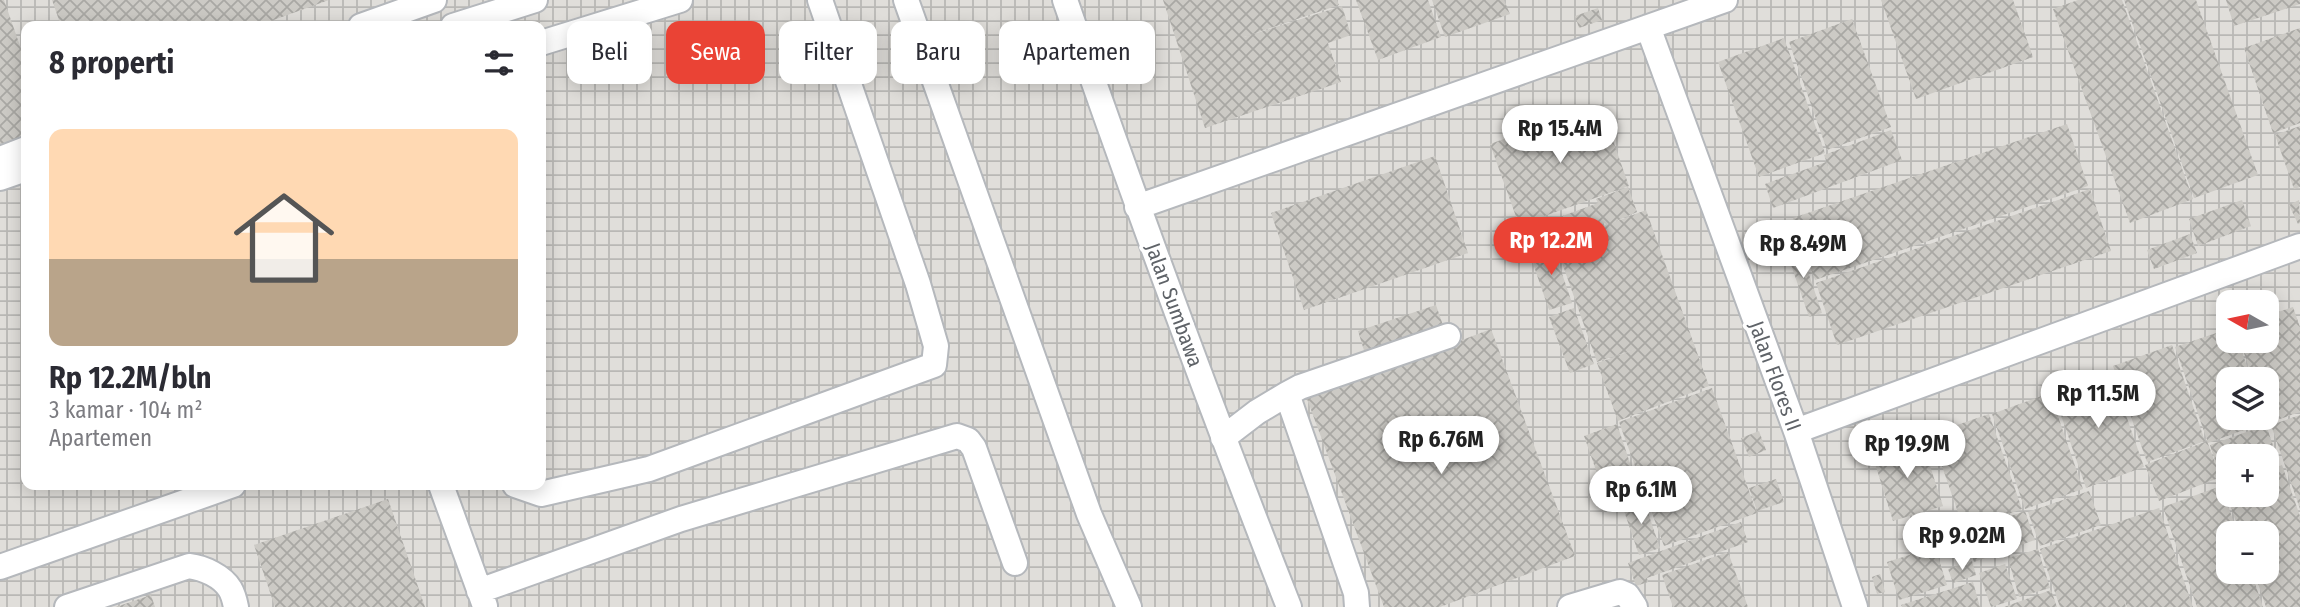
<!DOCTYPE html>
<html lang="id">
<head>
<meta charset="utf-8">
<style>
	:root { --surface:#fff; --page:#f7f7f7; --text:#2b2b33; --muted:#7c7c81; --accent:#ea4335 }
	body { margin:0; font-family:"Fira Sans Condensed",sans-serif; background:var(--page); color:var(--text); height:100vh; display:flex; flex-direction:column; font-size:26px; white-space:nowrap }
	* { box-sizing:border-box; margin:0 }
	p { font-size:23px; color:var(--muted) }
	.icon { flex:none; width:38px; height:38px; fill:none; stroke:currentColor; stroke-width:2; stroke-linecap:round; stroke-linejoin:round }
	.map { position:relative; flex:1; overflow:hidden }
	.details { position:absolute; left:21px; top:21px; width:525px; height:469px; display:flex; flex-direction:column; background:var(--surface); border-radius:14px; box-shadow:0 4px 18px #0003 }
	.details>* { flex:none }
	.hud { position:absolute; left:567px; top:21px; width:665px; height:63px; display:flex; gap:14px }
	.needle { width:46px; rotate:279deg }
	.fabs { position:absolute; left:2216px; top:290px; display:grid; gap:14px }
	.fabs a { display:grid; place-items:center; width:63px; height:63px; border-radius:14px; background:var(--surface); box-shadow:0 4px 18px #0003; font-size:35px }
	.price { position:absolute; translate:-50% -60px; padding:0 16px; border-radius:24px; background:#fff; color:#222; font-size:23px; line-height:46px; filter:drop-shadow(0 2px 4px #0008) }
	.price::after { content:''; position:absolute; left:50%; top:42px; width:21px; height:16px; margin-left:-10px; background:inherit; clip-path:polygon(0 0,100% 0,50% 100%) }
	.price.active { background:var(--accent); color:#fff }
	ul { padding:0; list-style:none }
	li { display:grid; align-content:center; gap:14px; height:371px; padding:0 28px }
	li span { display:grid; place-items:center; height:217px; border-radius:14px; color:#555 }
	li>.icon { margin-inline-start:auto }
	span .icon { width:126px; height:126px; fill:#fffc; stroke-width:1 }
	li b { font-size:30px }
	h2 { display:flex; justify-content:space-between; align-items:center; height:84px; padding:0 28px; font-size:30px }
	.pill { padding:0 24px; border-radius:14px; background:var(--surface); box-shadow:0 4px 18px #0003; font-size:24px; line-height:63px }
	.pill.active { background:var(--accent); color:#fff }
	.map>svg:first-child { display:block }
	.industrial { fill:url(#industrial-grid); fill-rule:evenodd }
	.building { fill:url(#building-cross-hatch) }
	.lines { fill:none; stroke-linecap:round; stroke-linejoin:round }
	.minor-casing { stroke:#b5b8bc; stroke-width:28 }
	.minor { stroke:#fff; stroke-width:24 }
	.labels { text-anchor:middle; stroke-width:7; stroke-linejoin:round; paint-order:stroke }
	.street-label { font-size:21px; fill:#5f6368; stroke:#fff }
</style>
</head>
<body>
<div class="map">
<svg width="2300" height="607" viewBox="0 0 2300 607">
	<defs>
		<pattern id="industrial-grid" width="8" height="8" patternUnits="userSpaceOnUse" patternTransform="scale(1.75)"><rect width="8" height="8" fill="#e0deda"/><path d="M0 4h8M4 0v8" fill="none" stroke="#b9b8b5"/></pattern>
		<pattern id="building-cross-hatch" width="8" height="8" patternUnits="userSpaceOnUse" patternTransform="scale(1.75)"><rect width="8" height="8" fill="#cccac5"/><path d="M0 0l8 8M0 8l8-8" fill="none" stroke="#a9a8a4"/></pattern>
	</defs>
	<rect width="100%" height="100%" fill="#f1efe8"/>
	<!-- industrial -->
	<path class="industrial" d="M0,0H2300V607H0ZM26,26H541V485H26ZM2228,303H2266V341H2228ZM2228,380H2266V418H2228ZM2228,457H2266V495H2228ZM2228,534H2266V572H2228Z"/>
	<!-- building -->
	<path class="building" d="M0,0H4L26,63V135L0,145Z
		M52,0H329L257,26H61Z
		M1163,0H1337L1339,5L1244,37L1342,6L1351,35L1328,43L1341,82L1205,128Z
		M1356,0H1428L1441,37L1378,60Z
		M1432,0H1504L1510,14L1445,37Z
		M1881,0H2013L2033,57L1916,99Z
		M2078,0H2122L2193,199L2130,223L2053,9Z
		M2124,0H2196L2258,175L2194,198Z
		M2226,0H2300V4L2234,26Z
		M1598,8L1602,20L1579,28L1575,16Z
		M1852,19L1891,127L1827,150L1789,42Z
		M2300,28V123L2273,133L2244,48Z
		M1784,38L1825,153L1759,177L1718,62Z
		M1600,104L1629,186L1519,225L1490,144Z
		M2067,124L2088,186L1815,280L1793,218Z
		M2300,126V187L2294,189L2275,135Z
		M1891,130L1902,160L1773,208L1765,184L1826,162L1831,174L1824,155Z
		M1435,156L1468,253L1304,310L1271,213Z
		M1628,187L1637,212L1612,223L1646,210L1709,386L1618,421L1597,363L1636,349L1597,362L1555,243L1606,225L1605,223L1529,252L1521,231L1598,203L1596,199Z
		M2090,189L2111,251L1837,345L1816,283Z
		M2242,200L2251,226L2198,246L2189,219Z
		M2299,200L2300,223L2298,224L2289,205Z
		M2190,234L2197,253L2154,269L2147,250Z
		M1798,242L1822,313L1809,317L1785,247Z
		M1552,244L1572,303L1549,310L1529,252Z
		M1436,305L1445,331L1366,357L1358,331Z
		M2293,307L2300,327V412L2268,423L2266,380H2253L2240,341H2266V316Z
		M1574,308L1594,364L1570,373L1549,317Z
		M1491,329L1575,556L1440,607H1384L1307,399Z
		M2228,329V341H2238L2252,380H2228V418H2265L2266,422L2208,443L2175,347Z
		M2172,345L2205,441L2147,462L2113,366Z
		M2111,372L2144,467L2086,488L2053,392Z
		M1712,388L1757,513L1664,546L1619,422Z
		M2050,393L2083,489L2025,509L1992,414Z
		M1989,414L2022,509L1964,530L1931,434Z
		M2300,415V509L2271,425Z
		M1617,424L1637,484L1605,496L1584,436Z
		M2266,425L2279,463L2266,468V457H2228V481L2223,483L2221,477L2159,501L2145,465L2207,441L2219,473L2210,445Z
		M1759,431L1766,450L1749,457L1741,438Z
		M1921,438L1943,506L1893,521L1872,454Z
		M2282,465L2300,516V607H2266L2254,572H2266V534H2240L2224,486L2228,484V495H2266V471Z
		M1776,479L1784,502L1757,511L1749,488Z
		M2221,486L2238,534H2228V572H2251L2263,607H2197L2163,507Z
		M2089,491L2101,525L2040,546L2028,512Z
		M1643,498L1660,548L1639,555L1622,505Z
		M388,499L425,607H275L254,545Z
		M2159,508L2193,607H2127L2124,599L2126,607H2060L2040,549Z
		M2025,511L2035,540L1974,562L1964,532Z
		M1741,522L1748,542L1647,578L1648,582L1636,586L1628,563Z
		M1935,547L1947,585L1899,600L1887,562Z
		M2038,549L2050,588L2019,597L2008,558Z
		M1728,552L1748,607H1673L1662,575Z
		M1972,561L1976,575L1953,583L1948,569Z
		M2005,564L2017,599L1991,607L1979,573Z
		M1880,574L1885,592L1877,594L1872,577Z
		M1973,582L1980,607H1902L1901,605Z
		M2051,590L2057,607H2004Z
		M151,595L155,607H116Z"/>
	<g class="lines">
		<defs>
			<path id="minor" d="M906,0L1089,514L1129,607
				M1065,0C1136,204 1210,406 1289,607
				M361,26L434,0
				M453,26L535,0
				M1648,27L1796,431L1855,607
				M541,43L680,0
				M0,159L26,149
				M0,178L26,169
				M1137,207L1725,0
				M1796,431L2300,246
				M1223,438L1257,412L1287,394
				M441,485L485,606
				M515,485L541,494L649,469L934,365L936,346L918,284L820,0
				M0,567L233,485
				M479,591L681,519L957,436L968,440L974,448L1015,563
				M67,607L189,566C204,568 222,576 230,589C233,594 235,602 236,607
				M1357,607L1356,593L1287,394L1300,387L1448,336
				M1570,607L1620,592L1627,595L1635,607"/>
		</defs>
		<!-- minor casing -->
		<use href="#minor" class="minor-casing"/>
		<!-- minor -->
		<use href="#minor" class="minor"/>
	</g>
	<g class="labels">
		<!-- street labels -->
		<g class="street-label">
			<text transform="translate(1174 305) rotate(70)" y="7">Jalan Sumbawa</text>
			<text transform="translate(1775 376) rotate(70)" y="7">Jalan Flores II</text>
		</g>
	</g>
</svg>
<div class="fabs">
<a><svg class="needle" viewBox="-14 -14 28 28"><path d="M0-13l5 13h-10z" fill="#e53935"/><path d="M0 13l5-13h-10z" fill="#7c7c81"/></svg></a>
<a><svg class="icon" aria-label="layers" viewBox="0 0 24 24"><path d="M12 4l9 5-9 5-9-5zM3 14l9 5 9-5"/></svg></a>
<a>+</a>
<a>−</a>
</div>
<b class="price" style="left:1560px;top:165px">Rp 15.4M</b>
<b class="price active" style="left:1551px;top:277px">Rp 12.2M</b>
<b class="price" style="left:1803px;top:280px">Rp 8.49M</b>
<b class="price" style="left:2098px;top:430px">Rp 11.5M</b>
<b class="price" style="left:1441px;top:476px">Rp 6.76M</b>
<b class="price" style="left:1907px;top:480px">Rp 19.9M</b>
<b class="price" style="left:1641px;top:526px">Rp 6.1M</b>
<b class="price" style="left:1962px;top:572px">Rp 9.02M</b>
<div class="hud">
<a class="pill">Beli</a>
<a class="pill active">Sewa</a>
<a class="pill">Filter</a>
<a class="pill">Baru</a>
<a class="pill">Apartemen</a>
</div>
<section class="details">
<h2>8 properti<svg class="icon" aria-label="filters" viewBox="0 0 24 24"><path d="M4 7h16M4 17h16"/><circle cx="9" cy="7" r="2"/><circle cx="15" cy="17" r="2"/></svg></h2>
<ul>
<li><span style="background:linear-gradient(#ffd9b3 60%,#b9a48a 0)"><svg class="icon" aria-label="home" viewBox="0 0 24 24"><path d="M3 11l9-7 9 7M6 9v11h12V9"/></svg></span><div><b>Rp 12.2M/bln</b><p>3 kamar · 104 m²</p><p>Apartemen</p></div></li>
</ul>
</section>
</div>
</body>
</html>
